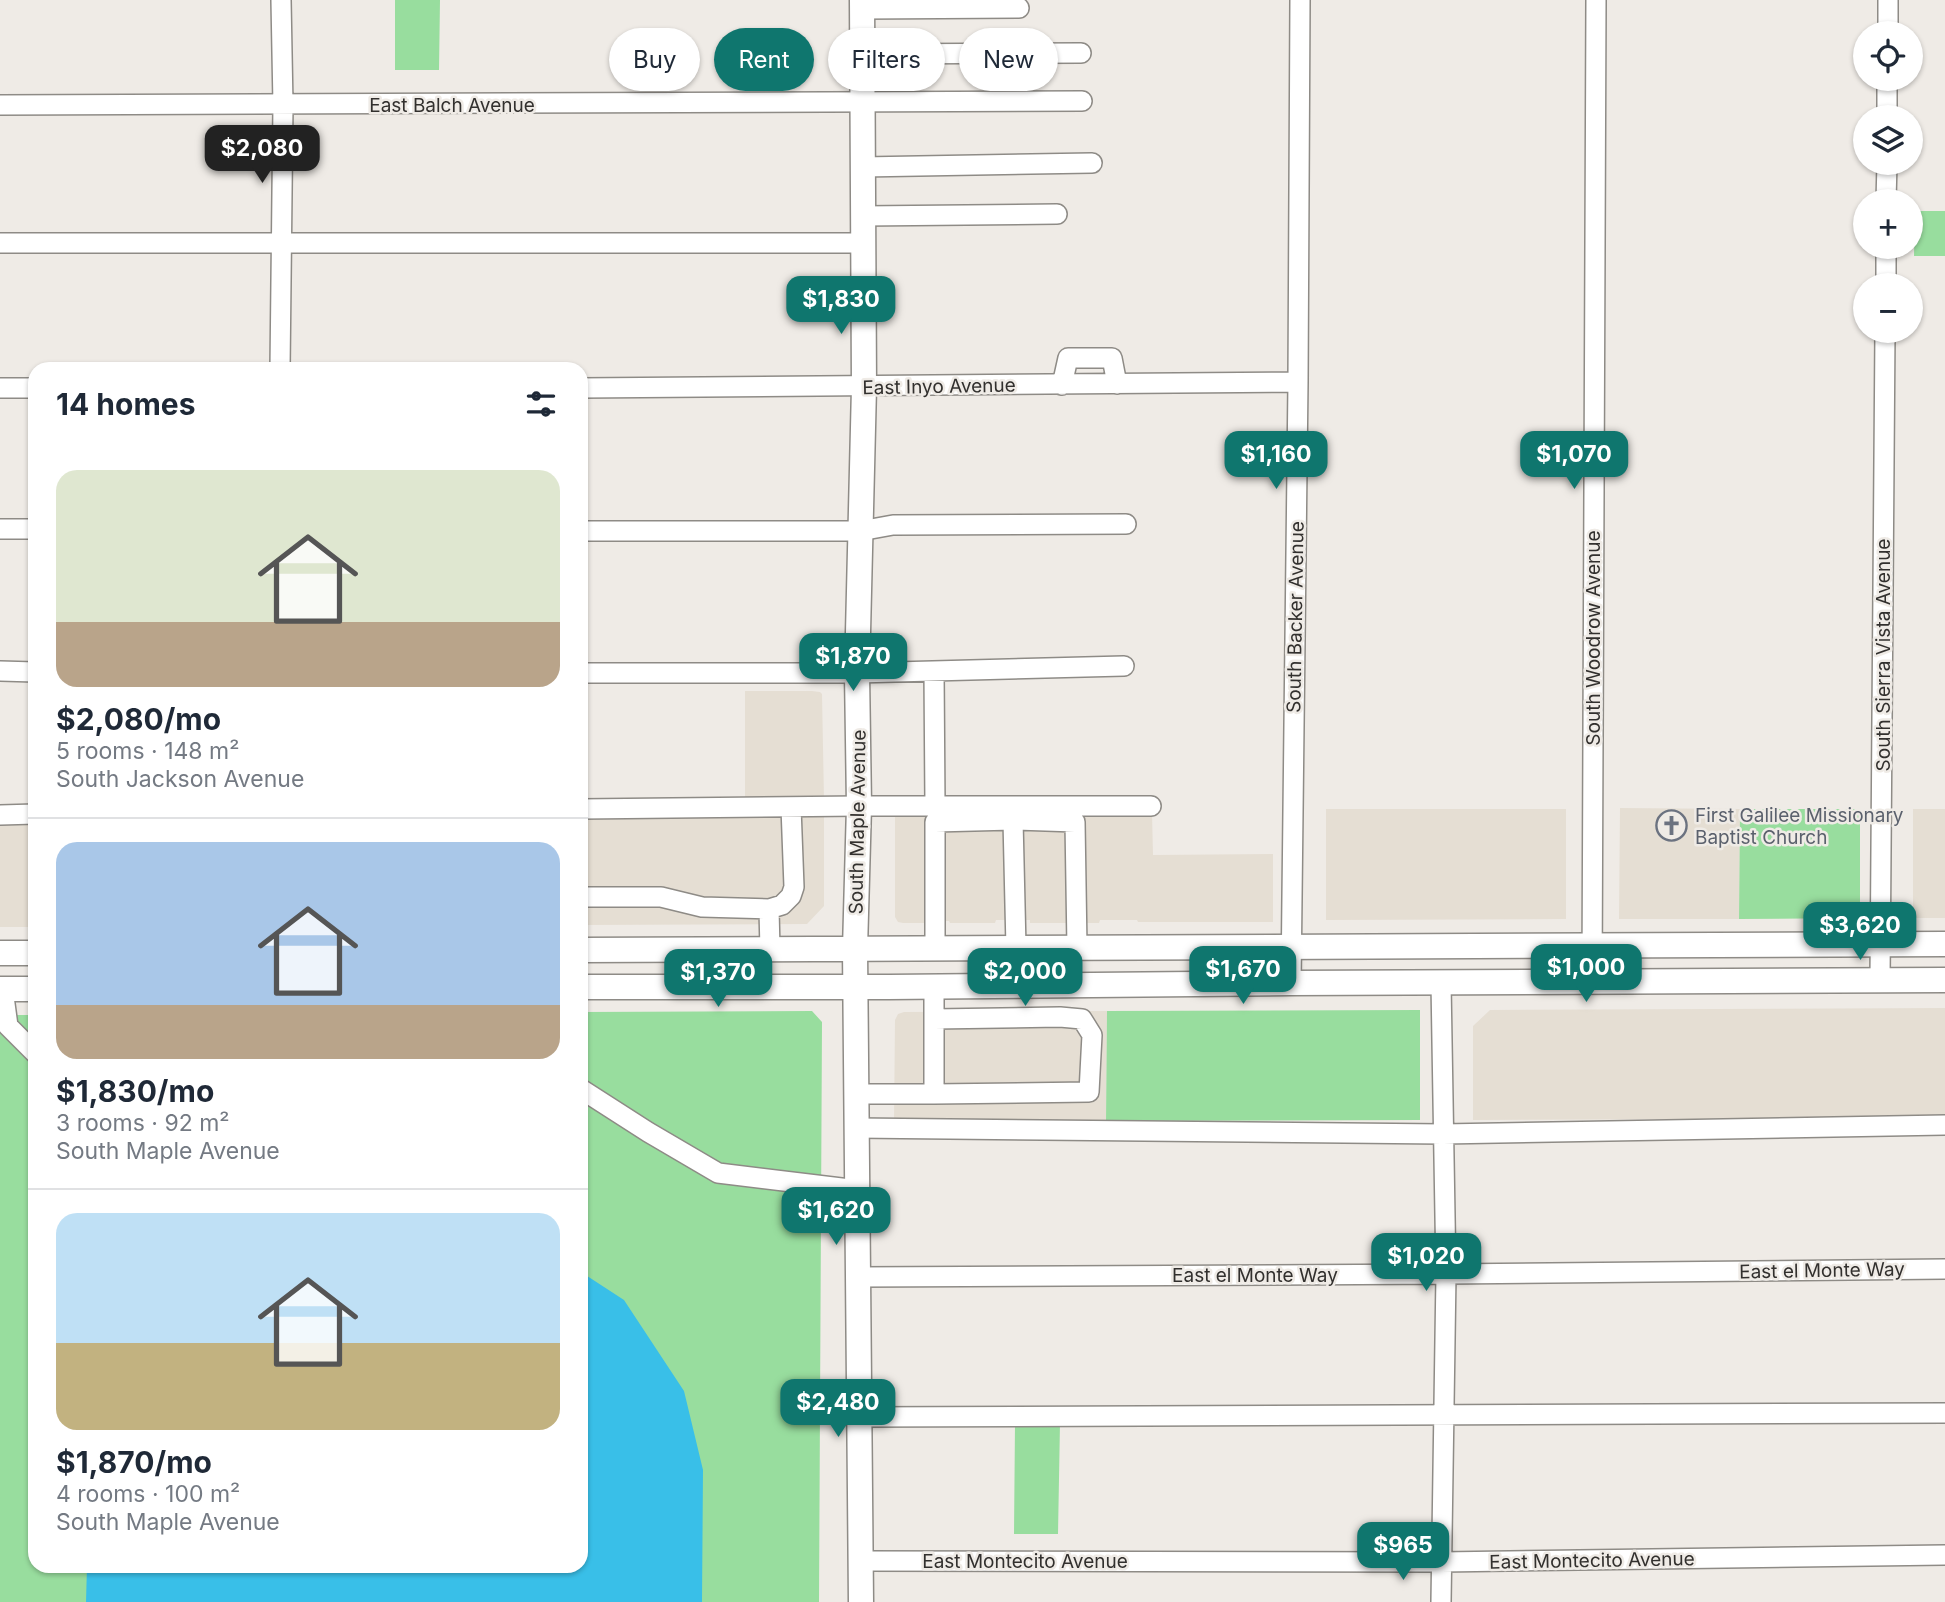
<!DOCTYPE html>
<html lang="en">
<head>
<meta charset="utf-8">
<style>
	:root { --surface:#fff; --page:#f2f2f3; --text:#1f2937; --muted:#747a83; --line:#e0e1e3; --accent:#0f766e }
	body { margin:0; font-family:Inter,sans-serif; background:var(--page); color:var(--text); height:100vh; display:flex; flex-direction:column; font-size:26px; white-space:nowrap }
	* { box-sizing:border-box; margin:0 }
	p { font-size:23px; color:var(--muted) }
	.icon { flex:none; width:38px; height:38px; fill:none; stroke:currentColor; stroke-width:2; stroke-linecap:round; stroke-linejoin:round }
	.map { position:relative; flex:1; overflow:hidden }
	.drawer { position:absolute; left:28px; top:362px; width:560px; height:1211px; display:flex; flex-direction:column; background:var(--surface); border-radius:21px; box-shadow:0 2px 5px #0004 }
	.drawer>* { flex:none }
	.banner { position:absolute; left:609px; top:28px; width:665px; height:63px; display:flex; gap:14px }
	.tools { position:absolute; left:1853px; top:21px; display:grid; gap:14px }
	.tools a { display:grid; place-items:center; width:70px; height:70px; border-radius:50%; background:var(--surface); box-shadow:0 2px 5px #0004; font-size:35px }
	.price { position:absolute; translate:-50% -60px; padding:0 16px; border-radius:14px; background:var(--accent); color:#fff; font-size:23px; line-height:46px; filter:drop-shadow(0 2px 4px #0008) }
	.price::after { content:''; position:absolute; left:50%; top:42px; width:21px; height:16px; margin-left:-10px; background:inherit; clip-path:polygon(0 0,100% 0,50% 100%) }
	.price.selected { background:#222; color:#fff }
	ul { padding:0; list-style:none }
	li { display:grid; align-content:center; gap:14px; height:371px; padding:0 28px }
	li+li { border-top:2px solid var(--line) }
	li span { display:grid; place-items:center; height:217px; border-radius:21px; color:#555 }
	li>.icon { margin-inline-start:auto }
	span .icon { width:126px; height:126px; fill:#fffc; stroke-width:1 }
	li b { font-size:30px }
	h2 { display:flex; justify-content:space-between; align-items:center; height:84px; padding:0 28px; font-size:30px }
	.chip { padding:0 24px; border-radius:32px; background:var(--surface); box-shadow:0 2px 5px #0004; font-size:24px; line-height:63px }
	.chip.selected { background:var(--accent); color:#fff }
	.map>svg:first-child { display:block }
	.built { fill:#e5ded3 }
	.green { fill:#98dd9e }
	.water { fill:#39bfe8 }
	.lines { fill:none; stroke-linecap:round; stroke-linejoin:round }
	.minor-casing { stroke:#8e8b86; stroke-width:22 }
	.major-casing { stroke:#8e8b86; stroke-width:27 }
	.minor { stroke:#fff; stroke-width:19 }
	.major { stroke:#fff; stroke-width:24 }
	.labels { text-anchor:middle; stroke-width:5; stroke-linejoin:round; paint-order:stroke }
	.street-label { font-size:19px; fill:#32302e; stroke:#efebe6 }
	.worship-label { font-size:19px; fill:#5b616d; stroke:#efebe6; text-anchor:start }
</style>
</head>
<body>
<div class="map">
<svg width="1945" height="1602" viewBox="0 0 1945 1602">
	<rect width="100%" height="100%" fill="#efebe6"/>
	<!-- built -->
	<path class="built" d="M745,691H812L820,692L822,694L824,800H745Z
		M1620,808L1740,809L1739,919H1619Z
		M1326,809H1566V919L1326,920Z
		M1913,809H1945V918H1913Z
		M1152,813L1153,855L1273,854V922H1138L1137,920H1100L1099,923H1030V920H996L995,923H950L949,921H931V923H903L898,922L895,917V814Z
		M824,814V906L807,924L581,925V815Z
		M35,816V927H0V817Z
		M1945,1008V1118L1473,1120V1026L1490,1010Z
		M1107,1011L1106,1121L894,1122L895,1020L898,1014L904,1012Z"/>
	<!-- green -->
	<path class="green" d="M395,0H440L439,70H395Z
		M1915,211H1945V256H1914Z
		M1740,809H1860V918L1739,919Z
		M1420,1010V1120L1106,1121L1107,1011Z
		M812,1011L822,1022L819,1602H0V1015H35V1566H581V1012Z
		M1060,1423L1058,1534H1014L1015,1424Z"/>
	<!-- water -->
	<path class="water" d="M581,1272L624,1300L684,1391L703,1470L702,1602H86L87,1566H581Z"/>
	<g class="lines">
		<defs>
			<path id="minor" d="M862,9L1019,8
				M1888,33V0
				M862,54L1081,53
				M0,105L1082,101
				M1887,117V79
				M862,167L1092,163
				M1886,201L1887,163
				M862,216L1057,214
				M0,243H863
				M1886,285V247
				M280,369L283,105L281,0
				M1062,385L1068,358H1112L1117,384
				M0,388H35
				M581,388L1298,382
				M0,529H35
				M581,531H860L893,525L1126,524
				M0,671L35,672
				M934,671L935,806
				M581,673H857L1124,666
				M581,809L859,806H1151
				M0,815L35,814
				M1013,820L1016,948
				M581,897H661L702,907L769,909L782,905L791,896L794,887L791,807
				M769,909L770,950
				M935,949V822L1013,820L1075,822L1077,948
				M1880,980L1885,331
				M1592,982L1596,0
				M1291,983L1298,382L1300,0
				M1441,983L1446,1274L1441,1602
				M3,989L8,1026L35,1053
				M581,1089L648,1132L718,1173L858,1190
				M856,1094H934V986
				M934,1094L1089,1092L1092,1035L1082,1019L1060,1017L934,1019
				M856,1128L1443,1134L1945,1125
				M859,1277L1446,1274L1945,1269
				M861,1417L1945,1413
				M861,1561L1442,1562L1945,1555"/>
			<path id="major" d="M581,950L1945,944
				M0,953H35
				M581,987H889L1291,983L1945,980
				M0,989H35
				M861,1602L855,949L859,806L857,673L864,387L862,0"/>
		</defs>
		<!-- minor casing -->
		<use href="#minor" class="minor-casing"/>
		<!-- major casing -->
		<use href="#major" class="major-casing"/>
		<!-- minor -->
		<use href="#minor" class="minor"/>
		<!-- major -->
		<use href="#major" class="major"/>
	</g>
	<!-- icons -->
	<defs>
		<symbol id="church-ring" viewBox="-11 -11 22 22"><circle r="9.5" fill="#efebe6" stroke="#6b7280" stroke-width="1.5"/><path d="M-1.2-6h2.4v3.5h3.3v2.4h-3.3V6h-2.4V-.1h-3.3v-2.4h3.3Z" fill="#6b7280"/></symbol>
	</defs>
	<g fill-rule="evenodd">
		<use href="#church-ring" x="1654" y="808" width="35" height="35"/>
	</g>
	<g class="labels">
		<!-- street labels -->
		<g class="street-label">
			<text x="452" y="112">East Balch Avenue</text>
			<text transform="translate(939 386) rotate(-1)" y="7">East Inyo Avenue</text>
			<text transform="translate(1295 617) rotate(-89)" y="7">South Backer Avenue</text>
			<text transform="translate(1593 638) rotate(-90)" y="7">South Woodrow Avenue</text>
			<text transform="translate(1883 655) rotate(-90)" y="7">South Sierra Vista Avenue</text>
			<text transform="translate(857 822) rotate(-89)" y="7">South Maple Avenue</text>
			<text transform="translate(1822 1270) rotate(-1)" y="7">East el Monte Way</text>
			<text x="1255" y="1282">East el Monte Way</text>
			<text transform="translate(1592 1560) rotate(-1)" y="7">East Montecito Avenue</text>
			<text x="1025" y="1568">East Montecito Avenue</text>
		</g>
		<!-- worship labels -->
		<g class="worship-label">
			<text x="1695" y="822">First Galilee Missionary<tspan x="1695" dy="22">Baptist Church</tspan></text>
		</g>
	</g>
</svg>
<div class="tools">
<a><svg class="icon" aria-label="locate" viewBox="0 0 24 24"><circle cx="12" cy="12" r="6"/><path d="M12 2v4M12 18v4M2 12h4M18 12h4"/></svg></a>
<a><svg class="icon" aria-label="layers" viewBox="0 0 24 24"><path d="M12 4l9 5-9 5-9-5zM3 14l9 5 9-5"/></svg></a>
<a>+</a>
<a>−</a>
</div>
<b class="price selected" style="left:262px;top:185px">$2,080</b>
<b class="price" style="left:841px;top:336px">$1,830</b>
<b class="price" style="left:1276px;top:491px">$1,160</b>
<b class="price" style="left:1574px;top:491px">$1,070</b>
<b class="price" style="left:853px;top:693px">$1,870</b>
<b class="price" style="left:1860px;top:962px">$3,620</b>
<b class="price" style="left:1586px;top:1004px">$1,000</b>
<b class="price" style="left:1243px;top:1006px">$1,670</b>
<b class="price" style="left:1025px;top:1008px">$2,000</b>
<b class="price" style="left:718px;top:1009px">$1,370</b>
<b class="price" style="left:836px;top:1247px">$1,620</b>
<b class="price" style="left:1426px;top:1293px">$1,020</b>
<b class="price" style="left:838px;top:1439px">$2,480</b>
<b class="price" style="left:1403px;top:1582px">$965</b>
<div class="banner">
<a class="chip">Buy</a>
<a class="chip selected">Rent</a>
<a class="chip">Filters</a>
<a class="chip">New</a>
</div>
<section class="drawer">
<h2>14 homes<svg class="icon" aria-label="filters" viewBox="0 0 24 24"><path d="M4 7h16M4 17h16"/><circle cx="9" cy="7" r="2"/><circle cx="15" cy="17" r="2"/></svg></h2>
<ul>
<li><span style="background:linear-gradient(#dfe7d0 70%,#b9a48a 0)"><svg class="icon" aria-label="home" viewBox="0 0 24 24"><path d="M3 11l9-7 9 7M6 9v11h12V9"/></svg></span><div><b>$2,080/mo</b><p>5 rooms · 148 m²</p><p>South Jackson Avenue</p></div></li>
<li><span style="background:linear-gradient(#a9c7e8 75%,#b9a48a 0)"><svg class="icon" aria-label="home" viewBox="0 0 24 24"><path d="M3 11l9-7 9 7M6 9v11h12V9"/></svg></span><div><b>$1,830/mo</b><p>3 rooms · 92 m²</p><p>South Maple Avenue</p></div></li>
<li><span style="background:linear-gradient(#bfe0f5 60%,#c2b280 0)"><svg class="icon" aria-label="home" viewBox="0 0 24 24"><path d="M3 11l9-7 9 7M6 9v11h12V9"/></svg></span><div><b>$1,870/mo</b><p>4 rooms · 100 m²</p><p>South Maple Avenue</p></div></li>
</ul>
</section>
</div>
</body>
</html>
